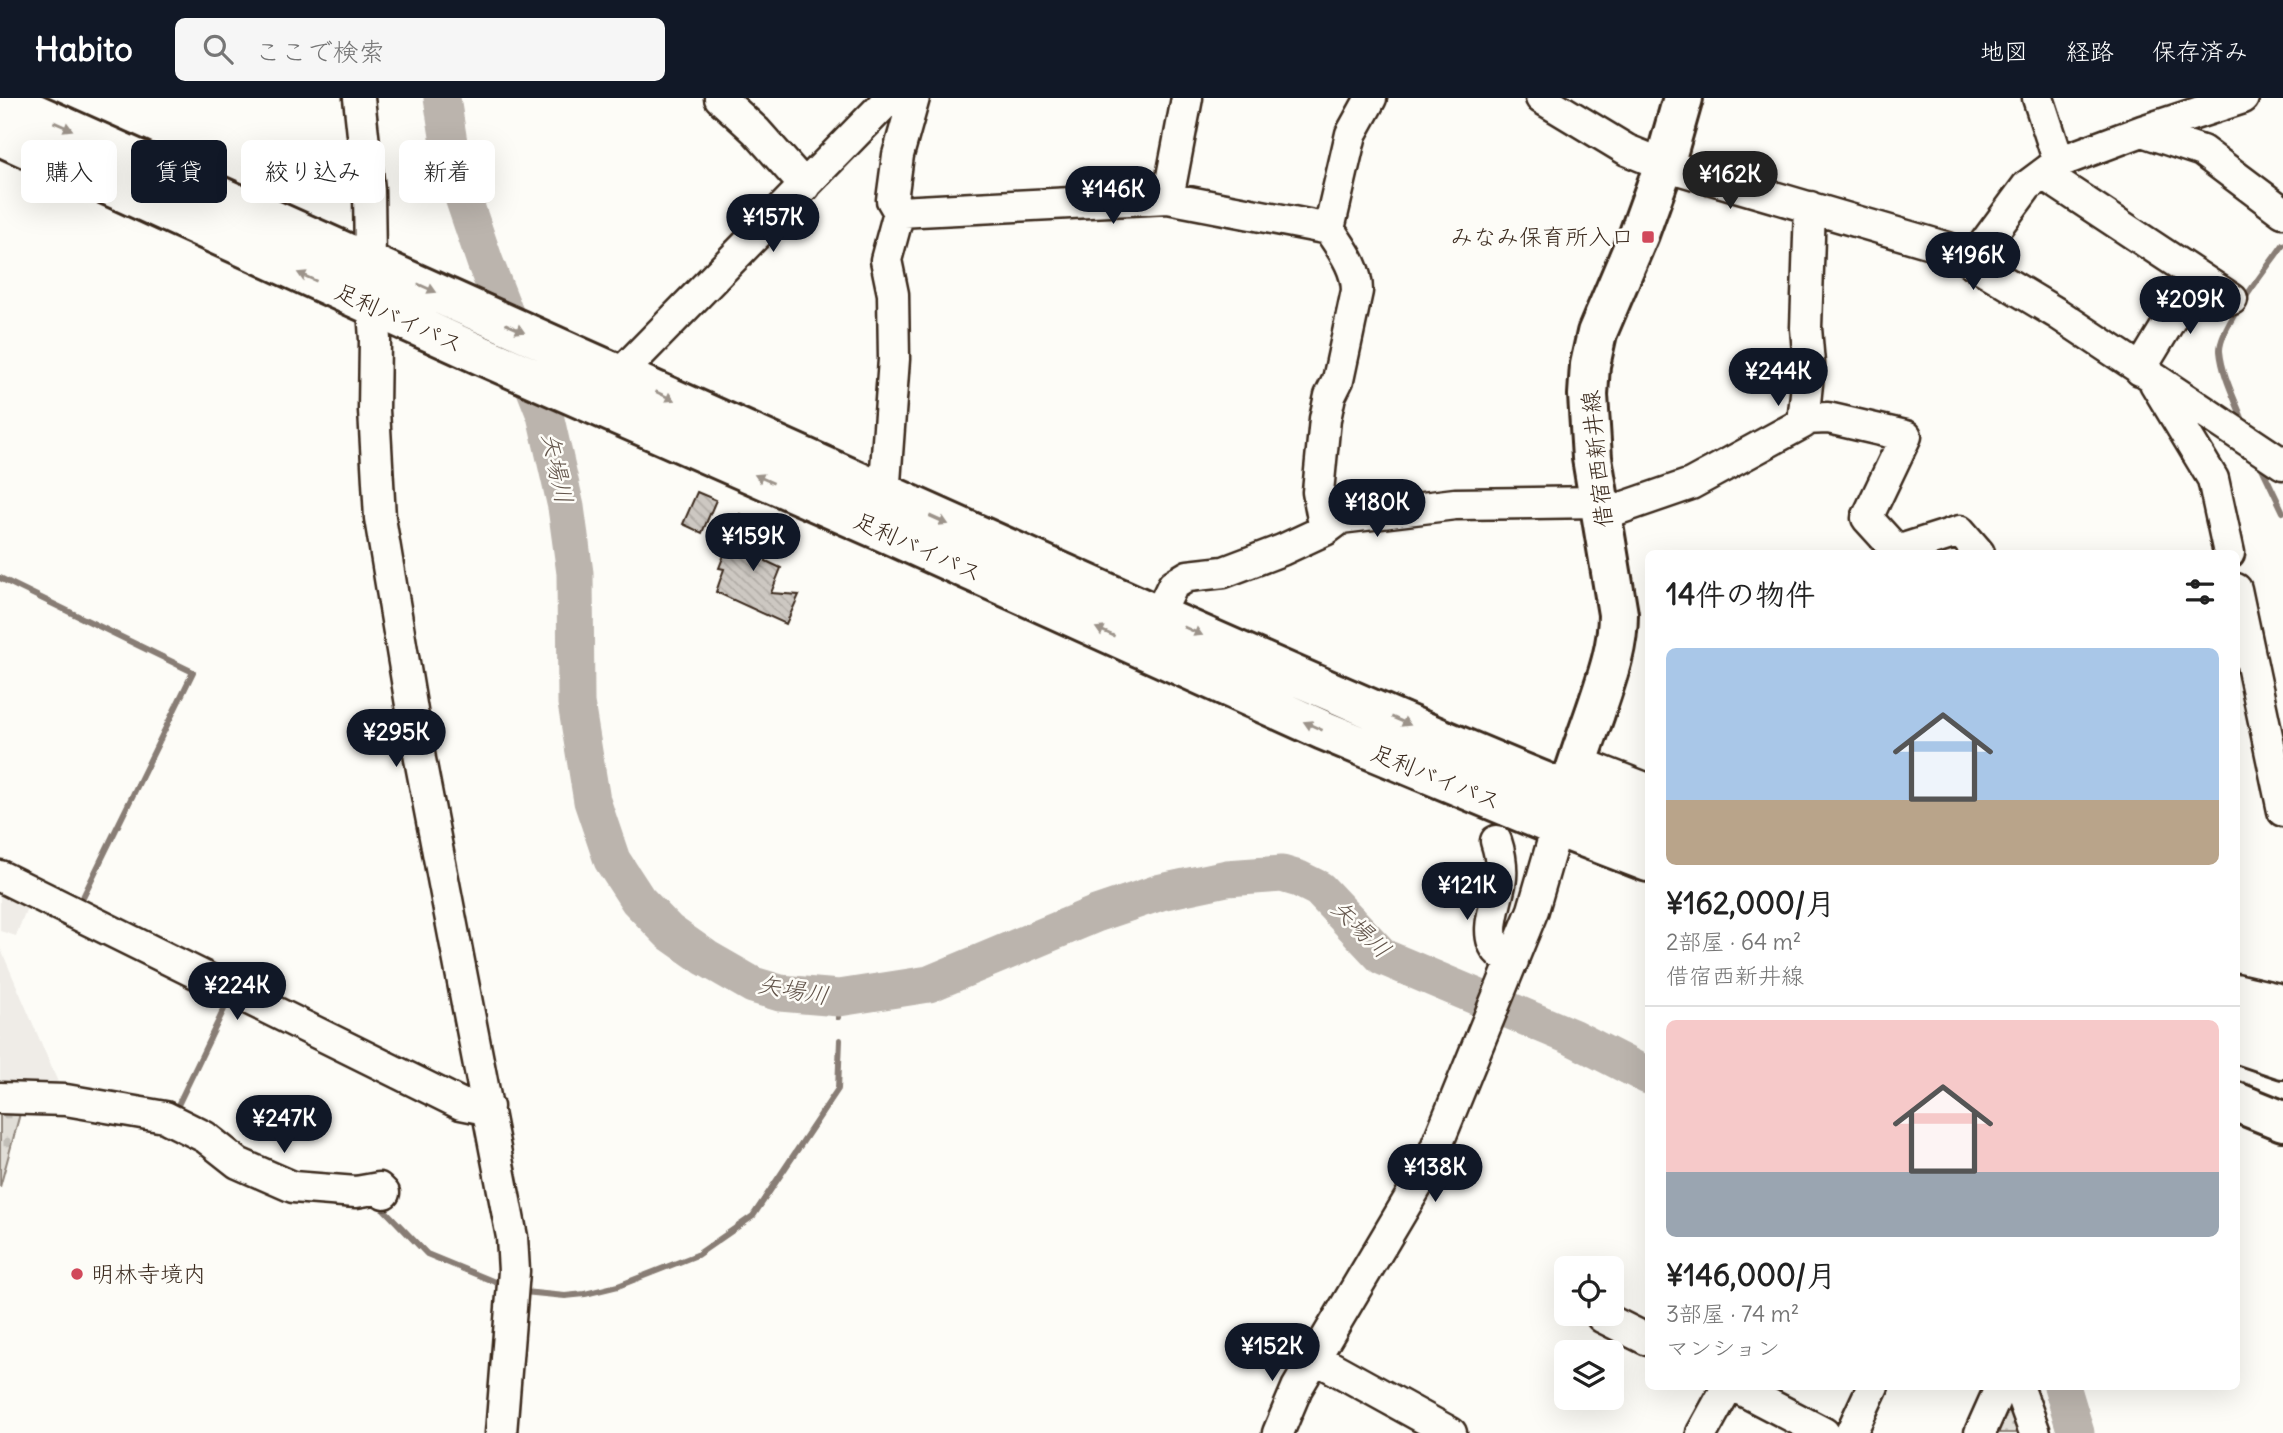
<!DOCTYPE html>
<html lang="ja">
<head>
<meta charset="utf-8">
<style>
	:root { --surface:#fff; --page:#f6f6f6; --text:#222; --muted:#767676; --line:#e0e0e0; --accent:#111827 }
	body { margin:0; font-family:Delius,"Klee One",sans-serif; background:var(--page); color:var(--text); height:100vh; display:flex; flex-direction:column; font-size:26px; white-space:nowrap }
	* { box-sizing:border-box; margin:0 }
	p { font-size:23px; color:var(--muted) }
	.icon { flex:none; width:38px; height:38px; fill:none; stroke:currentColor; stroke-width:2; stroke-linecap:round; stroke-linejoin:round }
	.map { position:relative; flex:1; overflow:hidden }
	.drawer { position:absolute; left:1645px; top:452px; width:595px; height:840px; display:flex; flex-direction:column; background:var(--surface); border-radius:10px; box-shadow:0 7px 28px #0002 }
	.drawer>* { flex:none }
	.hud { position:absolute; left:21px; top:42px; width:665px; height:63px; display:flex; gap:14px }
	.fabs { position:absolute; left:1554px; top:1158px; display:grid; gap:14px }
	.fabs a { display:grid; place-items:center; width:70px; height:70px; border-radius:10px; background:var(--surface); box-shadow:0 7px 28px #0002; font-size:35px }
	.price { position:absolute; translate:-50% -60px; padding:0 16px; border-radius:24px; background:var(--accent); color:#fff; font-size:23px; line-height:46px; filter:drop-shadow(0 2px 4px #0008) }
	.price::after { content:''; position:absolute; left:50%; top:42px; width:21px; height:16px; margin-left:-10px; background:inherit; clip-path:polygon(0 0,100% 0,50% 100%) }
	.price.active { background:#222; color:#fff }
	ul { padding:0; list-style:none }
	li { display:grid; align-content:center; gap:14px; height:371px; padding:0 21px }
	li+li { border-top:2px solid var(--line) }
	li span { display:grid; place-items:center; height:217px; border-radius:10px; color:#555 }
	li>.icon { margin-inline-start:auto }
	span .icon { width:126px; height:126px; fill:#fffc; stroke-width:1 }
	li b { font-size:30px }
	h2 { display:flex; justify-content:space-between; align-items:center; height:84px; padding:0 21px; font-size:30px }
	.tag { padding:0 24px; border-radius:10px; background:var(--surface); box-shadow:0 7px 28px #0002; font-size:24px; line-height:63px }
	.tag.active { background:var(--accent); color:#fff }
	header { display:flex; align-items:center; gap:42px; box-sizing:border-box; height:98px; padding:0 35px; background:var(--accent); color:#fff }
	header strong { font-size:33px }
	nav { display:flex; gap:38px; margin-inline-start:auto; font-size:24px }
	.search { width:490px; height:63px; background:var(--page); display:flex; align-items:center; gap:18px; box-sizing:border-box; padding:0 24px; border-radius:10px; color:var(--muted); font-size:26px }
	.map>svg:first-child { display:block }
	.built { fill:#efece7 }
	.green { fill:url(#green-dots); stroke:#8e847a; stroke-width:2 }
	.cemetery { fill:url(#cemetery-stones); stroke:#8e847a; stroke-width:2 }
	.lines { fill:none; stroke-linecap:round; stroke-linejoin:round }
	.stream { stroke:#887d74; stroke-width:6 }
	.river { stroke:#bbb4ad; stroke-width:37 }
	.building { fill:url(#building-back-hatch); stroke:#3b2a1e; stroke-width:2 }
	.minor-casing { stroke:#3b2a1e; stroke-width:35 }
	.major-casing { stroke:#3b2a1e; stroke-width:44 }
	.highway-casing { stroke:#3b2a1e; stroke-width:44 }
	.minor { stroke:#fdfcf7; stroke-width:30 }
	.major { stroke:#fdfcf7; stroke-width:38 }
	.highway { stroke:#fdfcf7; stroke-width:38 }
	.oneway { fill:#9c938a }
	.poi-dot { fill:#d1495b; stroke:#fdfcf7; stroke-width:2.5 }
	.labels { text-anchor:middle; stroke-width:5; stroke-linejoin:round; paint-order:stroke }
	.poi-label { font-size:23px; fill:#3b2a1e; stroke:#fdfcf7; text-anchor:end }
	.street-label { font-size:23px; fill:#3b2a1e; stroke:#fdfcf7 }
	.water-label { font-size:24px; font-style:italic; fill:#615349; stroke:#fdfcf7 }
</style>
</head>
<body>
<header>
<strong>Habito</strong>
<div class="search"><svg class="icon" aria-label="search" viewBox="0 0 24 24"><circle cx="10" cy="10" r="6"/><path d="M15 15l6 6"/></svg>ここで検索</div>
<nav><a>地図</a><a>経路</a><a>保存済み</a></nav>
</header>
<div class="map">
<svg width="2283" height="1335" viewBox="0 0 2283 1335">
	<defs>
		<pattern id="green-dots" width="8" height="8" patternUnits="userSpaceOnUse" patternTransform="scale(1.75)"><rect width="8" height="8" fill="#e1ded7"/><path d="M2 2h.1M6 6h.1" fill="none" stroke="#c2bfb8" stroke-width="1.8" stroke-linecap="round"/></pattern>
		<pattern id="cemetery-stones" width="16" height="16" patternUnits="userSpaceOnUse" patternTransform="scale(1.75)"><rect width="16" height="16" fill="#e1ded7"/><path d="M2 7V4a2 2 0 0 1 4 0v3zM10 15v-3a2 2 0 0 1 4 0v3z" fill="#c2bfb8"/></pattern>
		<pattern id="building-back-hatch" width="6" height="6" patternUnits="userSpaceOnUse" patternTransform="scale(1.75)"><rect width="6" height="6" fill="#cdc8c2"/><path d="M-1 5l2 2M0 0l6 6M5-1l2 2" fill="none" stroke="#b1aca6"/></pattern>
	</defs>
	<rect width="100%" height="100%" fill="#fdfcf7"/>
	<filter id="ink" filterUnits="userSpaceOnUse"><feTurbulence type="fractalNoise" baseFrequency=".0143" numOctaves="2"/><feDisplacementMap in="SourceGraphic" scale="14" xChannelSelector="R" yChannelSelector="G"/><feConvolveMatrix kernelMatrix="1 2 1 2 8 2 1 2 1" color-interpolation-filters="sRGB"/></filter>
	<g filter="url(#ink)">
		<!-- built -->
		<path class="built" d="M0,790L29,804L16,838L0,833Z
			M0,849L63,996L0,995Z"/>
		<!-- green -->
		<path class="green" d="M2003,1306H2020L2029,1335H1990Z"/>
		<!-- cemetery -->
		<path class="cemetery" d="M0,1012H21L0,1089Z"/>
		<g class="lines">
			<!-- stream -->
			<path class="stream" d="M2242,320C2234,299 2222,276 2220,253C2219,229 2268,169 2283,147
				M2261,368L2283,414
				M0,480L193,574L81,803L85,806
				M838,919L839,900
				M179,1014L178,1007L227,905
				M377,1104L427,1156L495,1184
				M524,1194L565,1198L585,1196L618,1188L697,1157L753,1118L838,991L840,942"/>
			<!-- river -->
			<path class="river" d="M442,0L453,70L485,164L545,317L566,409L575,475L576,605L592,703L612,762L638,802L669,834L706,860L753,887L780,895L839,900L929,886L1096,816L1161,794L1227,780L1282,776L1299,781L1319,791L1383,859L1572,939L1648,978
				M2062,1288L2076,1335"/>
		</g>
		<!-- building -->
		<path class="building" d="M697,394L716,402L702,435L683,426Z
			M740,416L764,426L766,463L781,470L771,495L799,497L786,526L716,494L724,471L719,470Z"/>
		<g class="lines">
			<defs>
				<path id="minor" d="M359,0L369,92L370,164L375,242L374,312L380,420L420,661L512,1139L514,1173L501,1335
					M720,0L756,33L805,88
					M1541,0L1627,52L1664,67L1948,150L2058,216L2283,366
					M2038,0L2059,64
					M2142,33L2202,53L2283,114
					M2043,76L2232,201
					M1168,100L1187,0
					M899,114L1168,100L1329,131
					M1971,164L2027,88L2059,64L2142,33L2243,0
					M2140,272L2197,178
					M619,277L890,0
					M2155,285L2213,381L2229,455
					M1803,321L1828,320L1906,338L1867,420L1897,453L1960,433L1979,455
					M884,398L894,261L893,196L886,162L899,114L892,102L898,57L914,0
					M1601,417L1691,386L1803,325L1809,266L1806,230L1810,109
					M1325,432L1318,394L1325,321L1330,298L1338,282L1357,193C1357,169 1341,150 1329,131L1351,36L1371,0
					M2236,491L2283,713
					M1158,518L1173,487L1188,478L1224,474L1282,452L1325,432L1341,420L1455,406L1599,404
					M1578,664L1648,691
					M1496,743C1500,755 1502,767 1501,780C1499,801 1481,836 1499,854C1502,858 1508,860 1513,863
					M0,778L461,1006L476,1009H488
					M2236,891L2283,902
					M0,1000L66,1002L165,1019L205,1039L238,1065L293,1089L356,1094L379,1090L384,1095
					M1602,1219L1648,1242
					M1315,1260L1451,1335
					M1734,1288L1824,1335
					M2018,1288L2035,1335
					M1278,1335L1297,1290L1428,1069L1533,812L1557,729
					M1702,1335L1728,1288
					M1851,1335L1873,1288
					M1980,1335L2001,1288"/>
				<path id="major" d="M1559,723C1570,687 1582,651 1595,615C1606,582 1618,551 1618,516L1592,360L1588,297L1590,267L1597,235L1639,136L1664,67L1683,0"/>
				<path id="highway" d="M0,0C387,169 770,348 1157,517C1320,589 1483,661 1648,725
					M0,38L481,257L880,432L1323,632L1557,729L1648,764
					M2236,916L2283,929
					M2236,945L2283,961
					M2236,1004L2283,1023"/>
			</defs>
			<!-- minor casing -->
			<use href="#minor" class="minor-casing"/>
			<!-- major casing -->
			<use href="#major" class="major-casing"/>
			<!-- highway casing -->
			<use href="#highway" class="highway-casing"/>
			<!-- minor -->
			<use href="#minor" class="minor"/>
			<!-- major -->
			<use href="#major" class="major"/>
			<!-- highway -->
			<use href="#highway" class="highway"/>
		</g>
		<!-- one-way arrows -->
		<defs><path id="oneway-solid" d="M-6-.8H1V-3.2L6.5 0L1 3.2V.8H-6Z" transform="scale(1.75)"/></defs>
		<g class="oneway">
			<use href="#oneway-solid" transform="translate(63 28) rotate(23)"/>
			<use href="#oneway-solid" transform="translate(307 179) rotate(-156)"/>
			<use href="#oneway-solid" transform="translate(427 190) rotate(24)"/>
			<use href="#oneway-solid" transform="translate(515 230) rotate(24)"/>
			<use href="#oneway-solid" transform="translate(665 298) rotate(25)"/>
			<use href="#oneway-solid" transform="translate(764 381) rotate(-156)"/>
			<use href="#oneway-solid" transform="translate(939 422) rotate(24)"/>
			<use href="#oneway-solid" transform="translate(1193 533) rotate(24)"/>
			<use href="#oneway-solid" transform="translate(1105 534) rotate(-156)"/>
			<use href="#oneway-solid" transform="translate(1401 623) rotate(23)"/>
			<use href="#oneway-solid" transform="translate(1313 628) rotate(-156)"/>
		</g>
	</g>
	<!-- markers -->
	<g class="poi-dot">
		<rect x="1641" y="132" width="14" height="14" rx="3.5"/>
		<circle cx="77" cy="1176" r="7"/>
	</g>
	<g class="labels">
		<!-- poi labels -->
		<g class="poi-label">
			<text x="1634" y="147">みなみ保育所入口</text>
			<text x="91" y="1184" text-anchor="start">明林寺境内</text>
		</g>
		<!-- street labels -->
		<g class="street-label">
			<text transform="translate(399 220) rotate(24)" y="8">足利バイパス</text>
			<text transform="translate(1597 361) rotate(-96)" y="8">借宿西新井線</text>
			<text transform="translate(918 449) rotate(24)" y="8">足利バイパス</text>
			<text transform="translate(1436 679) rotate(22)" y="8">足利バイパス</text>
		</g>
		<!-- water labels -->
		<g class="water-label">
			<text transform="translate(557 370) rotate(78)" y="8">矢場川</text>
			<text transform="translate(1361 831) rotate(44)" y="8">矢場川</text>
			<text transform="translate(793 892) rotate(10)" y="8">矢場川</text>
		</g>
	</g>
</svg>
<div class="fabs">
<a><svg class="icon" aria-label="locate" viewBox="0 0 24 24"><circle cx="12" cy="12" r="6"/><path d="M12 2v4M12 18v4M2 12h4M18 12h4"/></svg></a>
<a><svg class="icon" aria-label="layers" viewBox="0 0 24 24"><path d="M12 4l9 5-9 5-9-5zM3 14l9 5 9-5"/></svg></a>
</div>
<b class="price active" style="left:1730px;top:113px">¥162K</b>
<b class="price" style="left:1113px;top:128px">¥146K</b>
<b class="price" style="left:773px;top:156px">¥157K</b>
<b class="price" style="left:1973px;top:194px">¥196K</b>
<b class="price" style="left:2190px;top:238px">¥209K</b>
<b class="price" style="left:1778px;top:310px">¥244K</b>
<b class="price" style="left:1377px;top:441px">¥180K</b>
<b class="price" style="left:753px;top:475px">¥159K</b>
<b class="price" style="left:396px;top:671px">¥295K</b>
<b class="price" style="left:1467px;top:824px">¥121K</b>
<b class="price" style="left:237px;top:924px">¥224K</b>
<b class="price" style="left:284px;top:1057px">¥247K</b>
<b class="price" style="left:1435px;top:1106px">¥138K</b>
<b class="price" style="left:1272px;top:1285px">¥152K</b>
<div class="hud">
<a class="tag">購入</a>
<a class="tag active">賃貸</a>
<a class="tag">絞り込み</a>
<a class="tag">新着</a>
</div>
<section class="drawer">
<h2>14件の物件<svg class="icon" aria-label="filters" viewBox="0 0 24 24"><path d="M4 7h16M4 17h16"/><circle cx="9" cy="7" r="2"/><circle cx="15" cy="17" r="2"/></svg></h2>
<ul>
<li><span style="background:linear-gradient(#a9c7e8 70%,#b9a48a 0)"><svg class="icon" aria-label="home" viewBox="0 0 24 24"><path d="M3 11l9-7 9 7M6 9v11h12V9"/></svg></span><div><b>¥162,000/月</b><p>2部屋 · 64 m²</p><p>借宿西新井線</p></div></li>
<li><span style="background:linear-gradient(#f6c9c9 70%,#9aa5b1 0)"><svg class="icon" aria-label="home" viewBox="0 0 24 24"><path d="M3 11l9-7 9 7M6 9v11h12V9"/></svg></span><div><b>¥146,000/月</b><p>3部屋 · 74 m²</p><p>マンション</p></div></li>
</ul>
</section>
</div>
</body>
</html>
